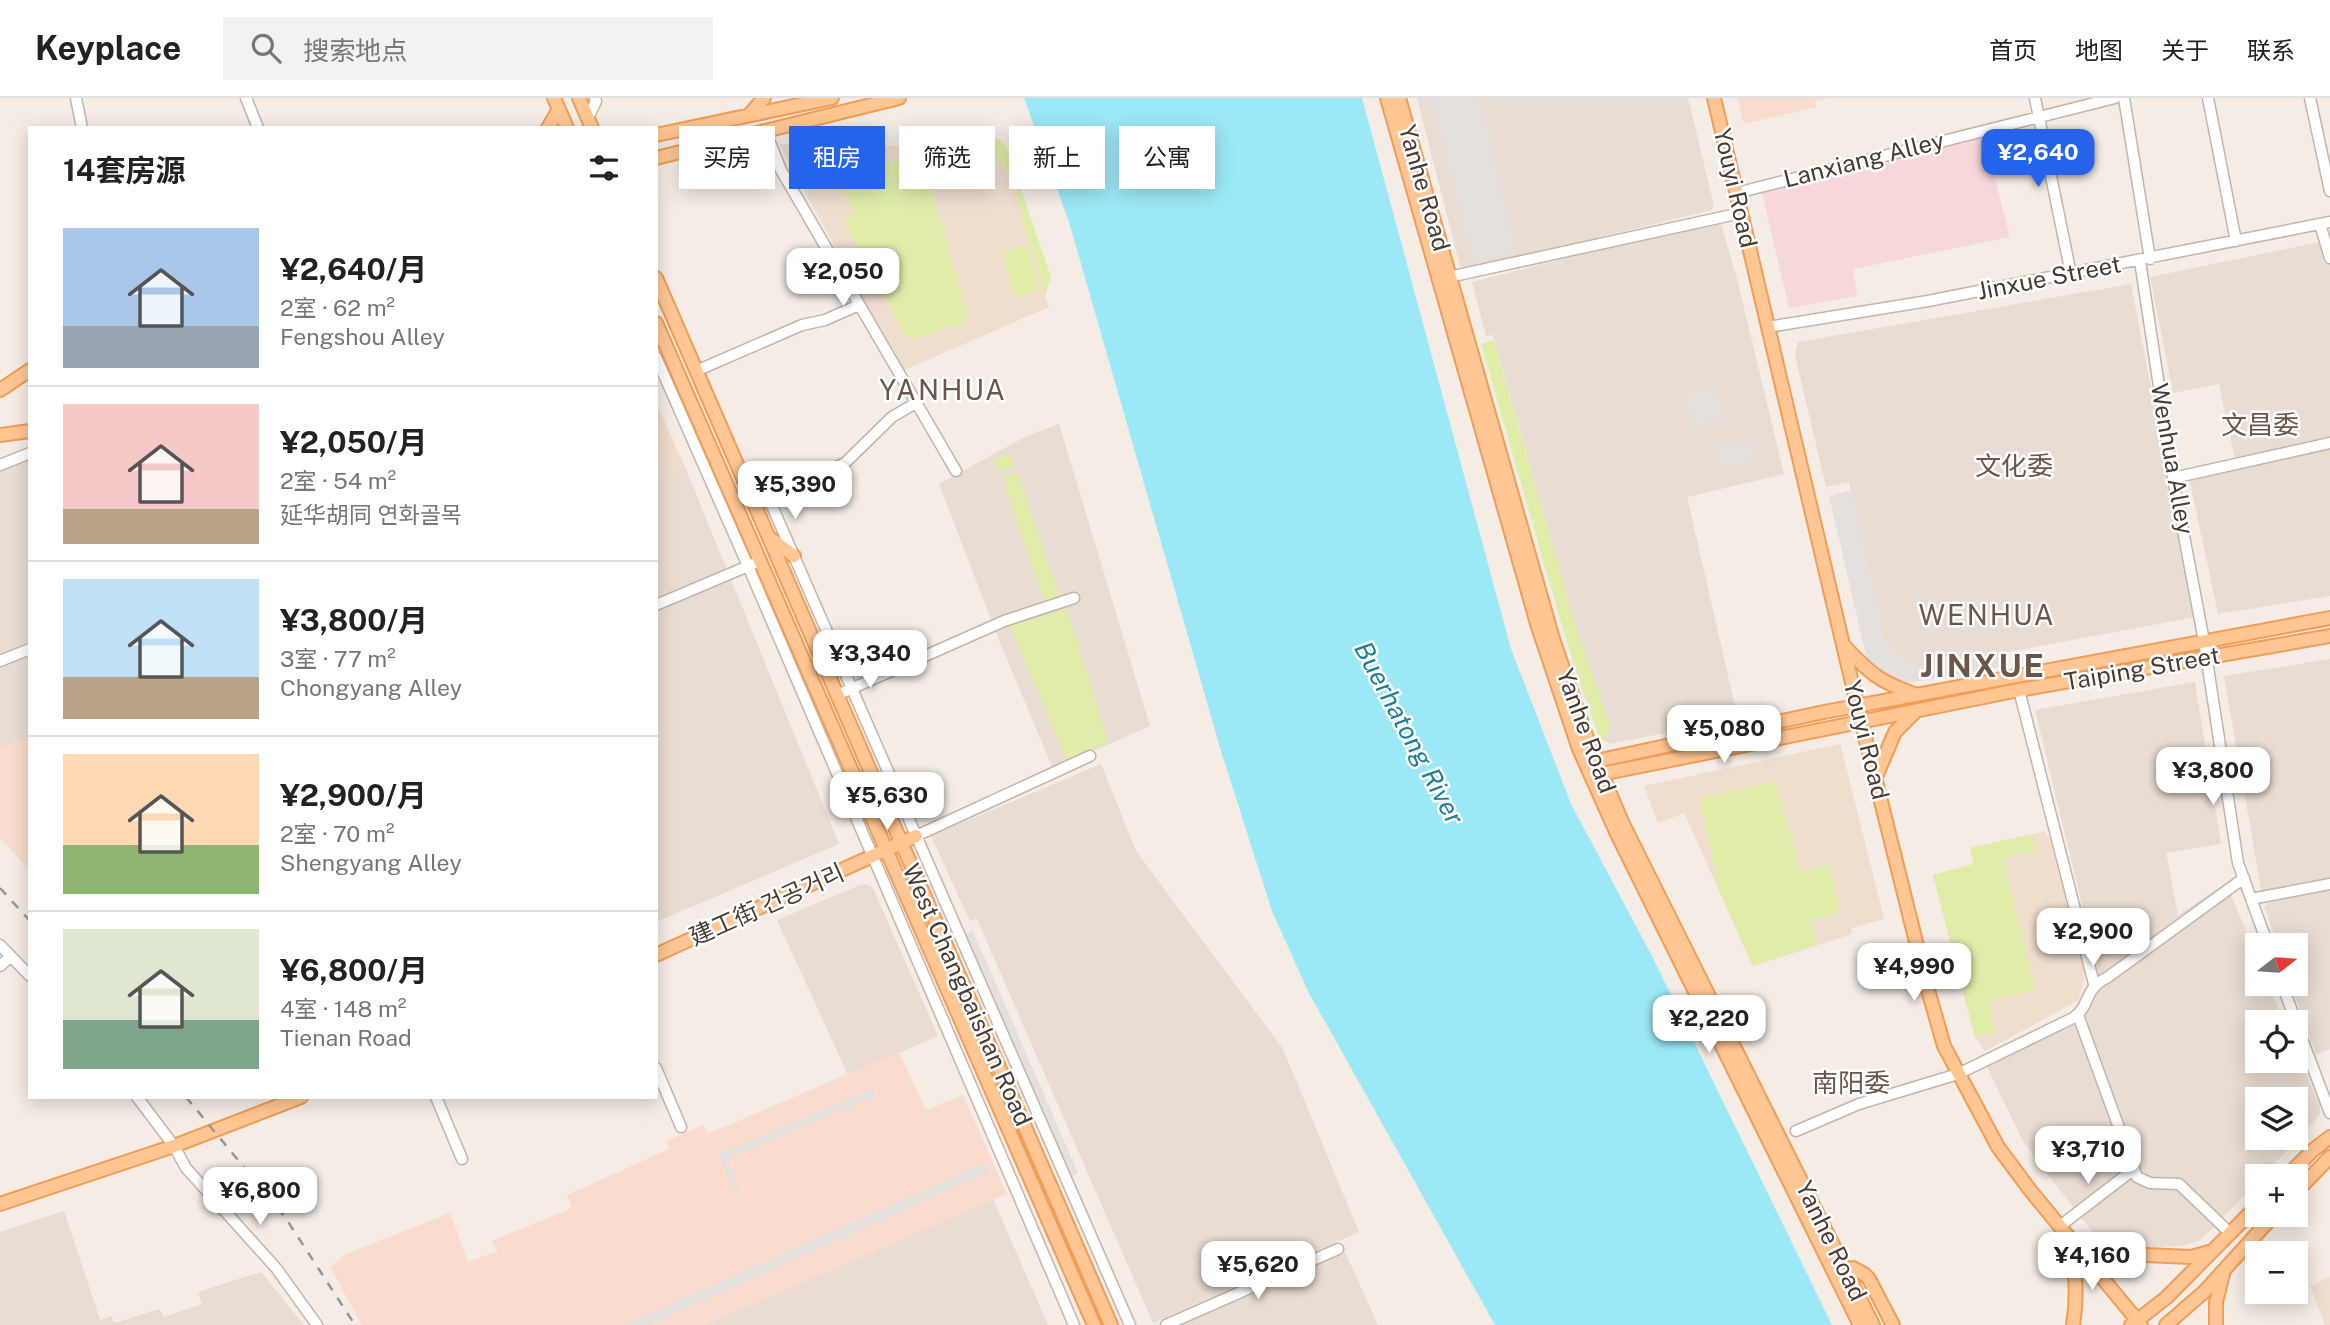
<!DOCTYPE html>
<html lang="zh">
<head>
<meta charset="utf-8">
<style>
	:root { --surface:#fff; --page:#f2f2f2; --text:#222; --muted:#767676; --line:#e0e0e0; --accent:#2563eb }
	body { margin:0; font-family:"Public Sans","Noto Sans SC","Noto Sans KR",sans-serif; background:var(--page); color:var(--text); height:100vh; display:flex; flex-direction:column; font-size:26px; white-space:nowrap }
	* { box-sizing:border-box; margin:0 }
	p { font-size:23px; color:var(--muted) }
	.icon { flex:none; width:38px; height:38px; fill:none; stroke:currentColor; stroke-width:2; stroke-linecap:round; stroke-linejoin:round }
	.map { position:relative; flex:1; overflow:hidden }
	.details { position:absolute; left:28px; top:28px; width:630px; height:973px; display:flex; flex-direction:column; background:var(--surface); border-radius:0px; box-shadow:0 4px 18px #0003 }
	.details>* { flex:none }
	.hud { position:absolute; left:679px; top:28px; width:665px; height:63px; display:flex; gap:14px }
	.needle { width:46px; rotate:73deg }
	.tools { position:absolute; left:2245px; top:835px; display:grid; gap:14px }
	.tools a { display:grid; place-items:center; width:63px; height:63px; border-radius:0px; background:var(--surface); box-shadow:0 4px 18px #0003; font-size:35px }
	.price { position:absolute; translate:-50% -60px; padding:0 16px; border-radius:14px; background:#fff; color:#222; font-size:23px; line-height:46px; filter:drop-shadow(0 2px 4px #0008) }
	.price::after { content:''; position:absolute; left:50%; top:42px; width:21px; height:16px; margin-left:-10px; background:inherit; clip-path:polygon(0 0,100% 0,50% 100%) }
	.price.active { background:var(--accent); color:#fff }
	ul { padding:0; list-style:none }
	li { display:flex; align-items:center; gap:21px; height:175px; padding:0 35px }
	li+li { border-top:2px solid var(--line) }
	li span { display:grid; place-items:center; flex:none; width:196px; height:140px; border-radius:0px; color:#555 }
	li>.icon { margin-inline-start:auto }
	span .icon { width:84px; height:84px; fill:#fffc; stroke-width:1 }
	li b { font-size:30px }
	h2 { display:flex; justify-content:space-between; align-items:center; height:84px; padding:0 35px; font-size:30px }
	.pill { padding:0 24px; border-radius:0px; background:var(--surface); box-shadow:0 4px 18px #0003; font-size:24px; line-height:63px }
	.pill.active { background:var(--accent); color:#fff }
	header { display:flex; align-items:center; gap:42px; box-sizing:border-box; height:98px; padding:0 35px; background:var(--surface); border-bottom:2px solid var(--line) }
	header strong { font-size:33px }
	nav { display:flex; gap:38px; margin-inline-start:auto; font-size:24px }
	.search { width:490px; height:63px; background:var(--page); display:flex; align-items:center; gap:18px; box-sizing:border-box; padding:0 24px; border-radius:0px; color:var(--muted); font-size:26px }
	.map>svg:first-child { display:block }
	.residential { fill:#e9dcd2; fill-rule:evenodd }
	.commercial { fill:#f9dccd }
	.education { fill:#efddcd }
	.medical { fill:#f6d7da }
	.green { fill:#dfeda9 }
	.parking { fill:#e4e0de }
	.water { fill:#9be8f7 }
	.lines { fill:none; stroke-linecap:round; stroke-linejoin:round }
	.stream { stroke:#9be8f7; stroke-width:2.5 }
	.minor-casing { stroke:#c4b4a9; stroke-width:13 }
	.major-casing { stroke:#ef9d57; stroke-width:16 }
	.minor { stroke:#fff; stroke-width:10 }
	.major { stroke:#ffc693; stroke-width:12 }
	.rail { stroke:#959595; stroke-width:2.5; stroke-dasharray:9 9; stroke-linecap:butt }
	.labels { text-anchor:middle; stroke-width:5; stroke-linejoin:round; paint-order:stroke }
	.street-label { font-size:24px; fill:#473b34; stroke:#fff }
	.neighbourhood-label { font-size:26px; fill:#6b564a; stroke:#fff }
	.water-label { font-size:26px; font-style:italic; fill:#1e7e93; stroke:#fff }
	.quarter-label { font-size:28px; letter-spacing:2px; fill:#6b564a; stroke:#fff }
	.district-label { font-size:32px; font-weight:bold; letter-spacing:2px; fill:#6b564a; stroke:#fff }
</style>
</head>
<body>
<header>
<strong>Keyplace</strong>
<div class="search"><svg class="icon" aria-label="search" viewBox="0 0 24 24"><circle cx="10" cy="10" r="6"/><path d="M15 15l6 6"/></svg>搜索地点</div>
<nav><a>首页</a><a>地图</a><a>关于</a><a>联系</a></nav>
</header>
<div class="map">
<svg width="2330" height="1227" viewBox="0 0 2330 1227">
	<rect width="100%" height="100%" fill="#f4ece5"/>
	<!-- residential -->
	<path class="residential" d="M1417,0H1688L1714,108L1712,112L1464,172L1460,168Z
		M1720,122L1737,181L1784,376L1687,399L1738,621L1609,646L1599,638L1575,571L1537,442L1550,438L1493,237L1486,238L1472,184Z
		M2330,142V498L2218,516L2188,375L2236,366L2219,286L2173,295L2150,179Z
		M2131,186L2195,519L2003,555L1917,569L1885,546L1849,384L1826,389L1795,257L1798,244Z
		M1059,326L1150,628L1053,671L999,542L939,386L1025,339Z
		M30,361V639L0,651V373Z
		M685,369L839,746L656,824V383Z
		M2330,561V782L2262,797L2224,578Z
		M2195,584L2221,746L2166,755L2178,817L2226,785L2257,859L2258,886H2268L2284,924H2258V962H2296V952L2320,1008V1017L2263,1078H2258L2257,1084L2209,1134L2198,1143L2183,1148L2118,1150L2097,1140L2024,1045L1985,965L2086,913L2098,873L2035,612ZM2258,1001H2296V1040H2258Z
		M1101,666L1136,753L1283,951L1359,1134L1153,1225L977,821L970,823L931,738Z
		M867,786L873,790L938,938L848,977L777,822L860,787Z
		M2330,789V951L2316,956L2291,886H2296V847H2278L2264,808L2282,799Z
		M993,1101L1048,1227H704Z
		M64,1113L100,1222L112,1218L113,1224H118L159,1211L164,1219L202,1206L198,1194L261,1174L304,1227H0V1134Z
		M1345,1154L1378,1227H1178Z"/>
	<!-- commercial -->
	<path class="commercial" d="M1737,0H1829L1815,4L1816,9L1744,26Z
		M30,638V772L0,740V650Z
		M899,954L926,1012L963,997L1007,1096L704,1227H362L330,1169L346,1156L450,1115L468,1164L497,1153L492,1143L572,1110L567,1097L669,1051L667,1043L703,1027L708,1036Z"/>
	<!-- education -->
	<path class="education" d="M779,46L961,49L995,59L1005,68L1011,79L1049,209L902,273Z
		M656,304L685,369L656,383Z
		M1840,646L1884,821L1851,830L1852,836L1753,868L1684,715L1658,725L1644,688Z
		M2045,733L2046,738L2049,737L2085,876L2079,902L1985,953L1975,939L1933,777L1974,766L1970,750Z
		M2330,1179V1227H2325L2310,1188Z"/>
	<!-- medical -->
	<path class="medical" d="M1983,35L2010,139L1853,171L1857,198L1789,210L1761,91Z"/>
	<!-- green -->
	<path class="green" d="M998,40L1006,48L1051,179L1045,198L1011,79C1002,63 992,58 975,52L971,42Z
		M825,57L924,67L967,218L966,224L913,241L905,237L843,122L855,114L842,92L848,90L847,87L841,88L835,79L822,85C816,76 807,69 816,59Z
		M1027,147L1039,193L1015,199L1002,154Z
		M1494,242L1574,522L1610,628V632L1603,643L1599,638L1565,538L1481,246Z
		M1010,356L1015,368L999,374L994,361Z
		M1017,374L1060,500L1045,505L1002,379Z
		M1067,510L1108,645L1067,662L1010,528Z
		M1775,684L1800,774L1829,767L1840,814L1811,822L1817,846L1753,868L1720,795L1699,700Z
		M2033,736L2036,752L2003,761L2035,892L1988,903L1995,934L1975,939L1933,777L1974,766L1970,750Z"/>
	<!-- parking -->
	<path class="parking" d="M1432,0H1479L1516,154L1473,165Z
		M1714,287L1723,320L1693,328L1685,294Z
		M1729,344L1731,349L1750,344L1754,363L1720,371L1715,347Z
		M1851,392L1885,546L1917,569L2003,555L2007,568L1909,585L1890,583L1872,570L1867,562L1829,398Z
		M973,833L1078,1075L1070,1079L965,836Z
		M873,991L876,998L727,1061L739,1090L733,1092L718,1056Z
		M985,1065L989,1074L649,1227H624Z"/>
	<!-- water -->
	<path class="water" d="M1024,0H1362L1511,551L1571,706L1652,858L1832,1227H1495L1309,895L1272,813L1221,653L1069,124Z"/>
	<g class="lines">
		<!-- stream -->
		<path class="stream" d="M1020,35H1038"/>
		<defs>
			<path id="minor" d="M76,0L82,30
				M246,0L258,30
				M2035,0L2071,176
				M2124,0L2150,161
				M2208,0L2236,143
				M2310,0L2330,93
				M588,20L596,3L595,0
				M765,32L781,72L956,373
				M1736,95L2115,0
				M2320,126L2330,160
				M2140,163L2173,380L2204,543L2238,765L2268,847
				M1449,179L1741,115
				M1768,229L1928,203L2330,124
				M656,259L748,468L1074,1227
				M696,273L802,227L825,222L859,207
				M0,367L30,355
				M2173,380L2330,345
				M769,401L1130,1227
				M755,407L845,365L892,319L916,305
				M656,507L753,466
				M0,563L30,551
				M2019,592L2094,886
				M837,597L1004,523L1074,500
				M916,738L1090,658
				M2251,801L2330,786
				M0,847L30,878
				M0,868L11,858
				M2282,886L2296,924
				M2078,917L2137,1079L2150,1085L2179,1086L2230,1135
				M2296,925L2330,1015
				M656,970L681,1029
				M137,999L174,1048L186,1070L276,1170L317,1227
				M436,999L462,1061
				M1796,1033L1859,1006L1958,976L2073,920C2092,907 2082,892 2108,879L2244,780
				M2060,1128L2134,1071
				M1166,1227L1338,1151"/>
			<path id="major" d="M554,0L567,30
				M579,0L592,30
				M1387,0L1538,529L1579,651L1617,736L1860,1227
				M1399,0L1553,541L1588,643L1622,724L1873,1227
				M1714,0L1861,623L1928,892L1944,948L1998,1049L2030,1092L2141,1227
				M749,17L764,0
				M548,30L559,11
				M656,37L832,0
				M656,60L899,0
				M656,180L1111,1227
				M656,225L1094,1227
				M0,292L30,272
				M0,337L30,333
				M770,440L794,458
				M1844,548C1870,575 1878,583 1914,596
				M1593,667L1596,663L1824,614L2330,520
				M1595,674L1601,676L2019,592L2330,538
				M1875,681L1895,634L1917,612
				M656,857L916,738
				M2287,1078L2312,1053L2330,1039
				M2296,1094L2330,1059
				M0,1106L174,1048L301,999
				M2074,1142L2100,1155L2191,1159L2209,1154
				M2070,1143C2076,1172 2078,1198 2073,1227
				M1842,1174L1853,1170L1864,1176L1869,1181L1893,1227
				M2131,1227L2166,1200L2258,1107
				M2166,1227L2205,1193L2275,1116
				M2216,1227V1204L2223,1176"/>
		</defs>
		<!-- minor casing -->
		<use href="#minor" class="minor-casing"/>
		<!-- major casing -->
		<use href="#major" class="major-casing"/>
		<!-- minor -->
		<use href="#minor" class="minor"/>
		<!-- major -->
		<use href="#major" class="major"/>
		<!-- rail -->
		<path class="rail" d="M0,790L30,823
			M186,999L285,1119L355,1227"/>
	</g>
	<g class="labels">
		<!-- street labels -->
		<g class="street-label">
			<text transform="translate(1864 62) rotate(-14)" y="8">Lanxiang Alley</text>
			<text transform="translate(1424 90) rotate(74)" y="8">Yanhe Road</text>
			<text transform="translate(1735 90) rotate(77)" y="8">Youyi Road</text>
			<text transform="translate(2049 180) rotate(-11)" y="8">Jinxue Street</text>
			<text transform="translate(2172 361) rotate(80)" y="8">Wenhua Alley</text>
			<text transform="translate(2142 571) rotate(-10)" y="8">Taiping Street</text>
			<text transform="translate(1586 633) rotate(70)" y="8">Yanhe Road</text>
			<text transform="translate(1866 642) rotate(76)" y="8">Youyi Road</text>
			<text transform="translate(767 807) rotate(-24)" y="8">建工街 건공거리</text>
			<text transform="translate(967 897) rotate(66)" y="8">West Changbaishan Road</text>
			<text transform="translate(1831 1143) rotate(64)" y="8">Yanhe Road</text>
		</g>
		<!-- neighbourhood labels -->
		<g class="neighbourhood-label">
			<text x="2260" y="336">文昌委</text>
			<text x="2014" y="377">文化委</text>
			<text x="1851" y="994">南阳委</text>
		</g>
		<!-- water labels -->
		<g class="water-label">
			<text transform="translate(1409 635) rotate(62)" y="9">Buerhatong River</text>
		</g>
		<!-- quarter labels -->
		<g class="quarter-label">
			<text x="943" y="302">YANHUA</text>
			<text x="1987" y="527">WENHUA</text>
		</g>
		<!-- district labels -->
		<g class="district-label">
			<text x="1983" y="579">JINXUE</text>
		</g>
	</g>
</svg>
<div class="tools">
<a><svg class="needle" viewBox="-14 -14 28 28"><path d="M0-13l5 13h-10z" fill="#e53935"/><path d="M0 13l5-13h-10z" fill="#767676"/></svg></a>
<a><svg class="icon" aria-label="locate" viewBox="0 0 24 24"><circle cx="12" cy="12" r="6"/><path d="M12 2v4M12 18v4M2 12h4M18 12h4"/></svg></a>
<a><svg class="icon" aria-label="layers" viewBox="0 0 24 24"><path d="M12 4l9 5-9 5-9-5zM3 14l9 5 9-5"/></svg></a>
<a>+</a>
<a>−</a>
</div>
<b class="price active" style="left:2038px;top:91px">¥2,640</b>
<b class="price" style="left:843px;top:210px">¥2,050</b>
<b class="price" style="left:795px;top:423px">¥5,390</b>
<b class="price" style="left:870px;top:592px">¥3,340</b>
<b class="price" style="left:1724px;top:667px">¥5,080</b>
<b class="price" style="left:2213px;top:709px">¥3,800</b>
<b class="price" style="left:887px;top:734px">¥5,630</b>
<b class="price" style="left:2093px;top:870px">¥2,900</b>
<b class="price" style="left:1914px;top:905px">¥4,990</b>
<b class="price" style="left:1709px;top:957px">¥2,220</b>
<b class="price" style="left:2088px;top:1088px">¥3,710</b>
<b class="price" style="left:260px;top:1129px">¥6,800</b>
<b class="price" style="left:2092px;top:1194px">¥4,160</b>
<b class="price" style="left:1258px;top:1203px">¥5,620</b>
<div class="hud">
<a class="pill">买房</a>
<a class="pill active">租房</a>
<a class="pill">筛选</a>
<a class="pill">新上</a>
<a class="pill">公寓</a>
</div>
<section class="details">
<h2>14套房源<svg class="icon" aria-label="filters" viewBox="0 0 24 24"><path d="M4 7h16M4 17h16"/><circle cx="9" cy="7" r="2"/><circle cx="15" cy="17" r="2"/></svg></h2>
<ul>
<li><span style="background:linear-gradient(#a9c7e8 70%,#9aa5b1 0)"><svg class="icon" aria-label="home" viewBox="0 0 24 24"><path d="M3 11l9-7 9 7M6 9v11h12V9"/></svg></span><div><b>¥2,640/月</b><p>2室 · 62 m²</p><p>Fengshou Alley</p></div></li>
<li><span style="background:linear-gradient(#f6c9c9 75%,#b9a48a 0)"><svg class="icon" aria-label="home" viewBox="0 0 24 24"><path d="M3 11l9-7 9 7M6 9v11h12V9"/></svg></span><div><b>¥2,050/月</b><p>2室 · 54 m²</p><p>延华胡同 연화골목</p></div></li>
<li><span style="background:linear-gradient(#bfe0f5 70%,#b9a48a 0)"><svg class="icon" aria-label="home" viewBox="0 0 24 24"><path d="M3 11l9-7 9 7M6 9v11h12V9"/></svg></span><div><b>¥3,800/月</b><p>3室 · 77 m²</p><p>Chongyang Alley</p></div></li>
<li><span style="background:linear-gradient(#ffd9b3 65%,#8fb573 0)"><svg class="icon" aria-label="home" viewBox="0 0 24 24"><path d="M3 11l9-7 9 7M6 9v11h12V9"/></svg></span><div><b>¥2,900/月</b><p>2室 · 70 m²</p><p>Shengyang Alley</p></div></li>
<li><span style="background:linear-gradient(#dfe7d0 65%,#7fa58c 0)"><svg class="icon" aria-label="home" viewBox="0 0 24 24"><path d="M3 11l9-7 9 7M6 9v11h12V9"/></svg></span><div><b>¥6,800/月</b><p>4室 · 148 m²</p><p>Tienan Road</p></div></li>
</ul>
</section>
</div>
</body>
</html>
